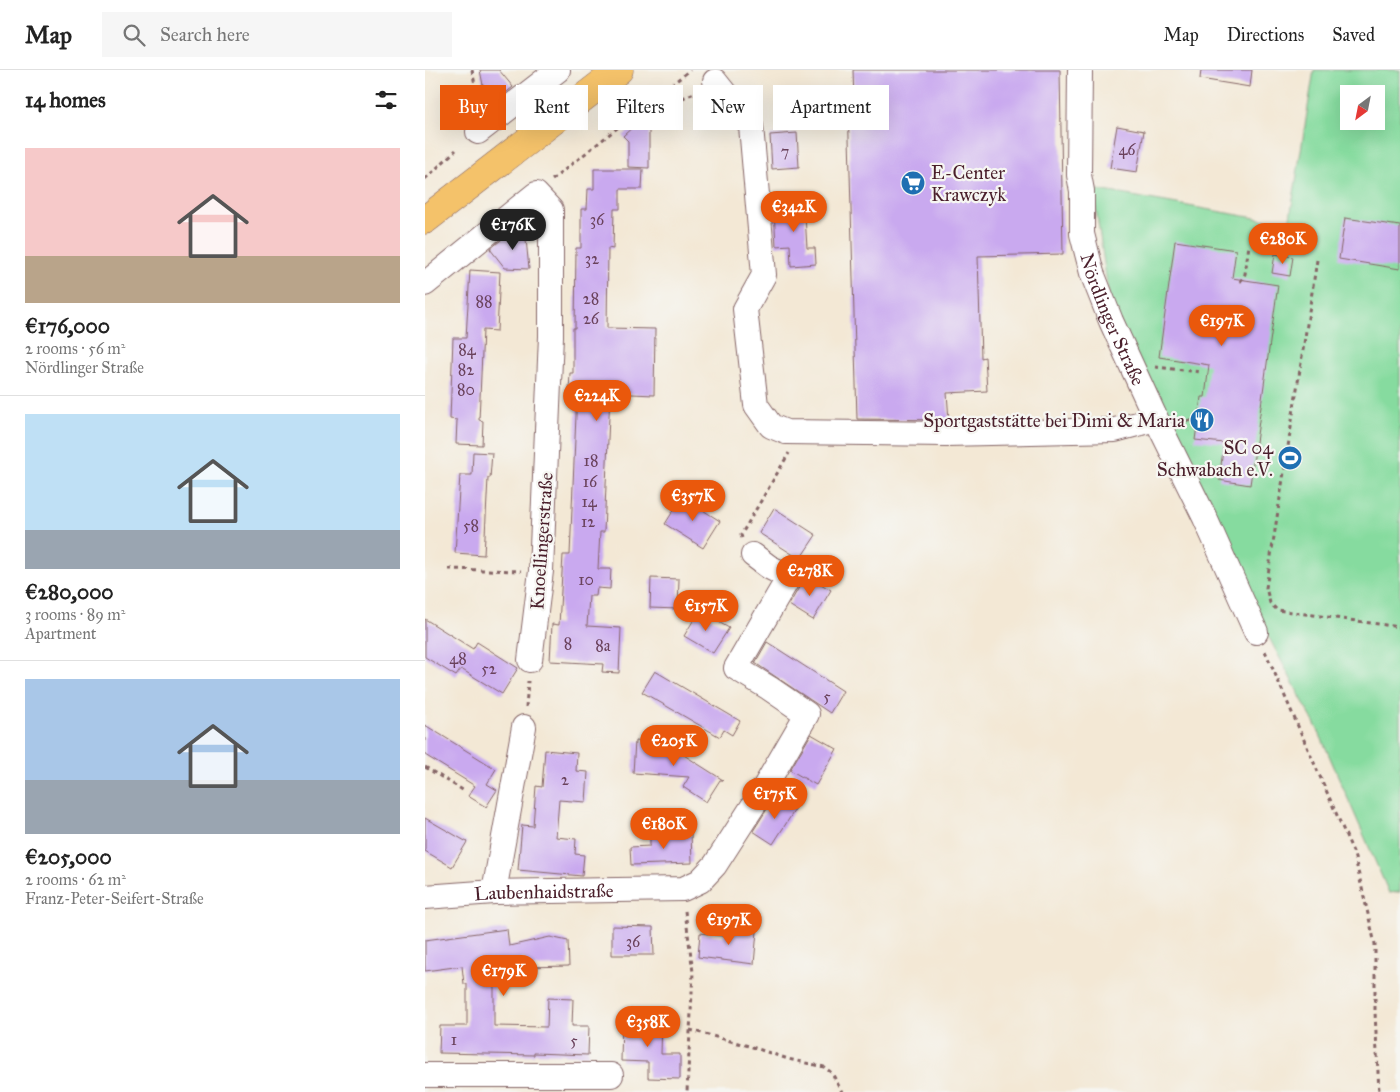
<!DOCTYPE html>
<html lang="en">
<head>
<meta charset="utf-8">
<style>
	:root { --surface:#fff; --page:#f6f6f6; --text:#222; --muted:#767676; --line:#e0e0e0; --accent:#ea580c }
	body { margin:0; font-family:"IM FELL Great Primer",serif; background:var(--page); color:var(--text); height:100vh; display:flex; flex-direction:column; font-size:19px; white-space:nowrap }
	* { box-sizing:border-box; margin:0 }
	p { font-size:16px; color:var(--muted) }
	.icon { flex:none; width:28px; height:28px; fill:none; stroke:currentColor; stroke-width:2; stroke-linecap:round; stroke-linejoin:round }
	.map { position:relative; flex:1; overflow:hidden }
	.drawer { display:flex; flex-direction:column; background:var(--surface); width:425px }
	.drawer>* { flex:none }
	.guide { position:absolute; left:15px; top:15px; width:475px; height:45px; display:flex; gap:10px }
	.needle { width:32px; rotate:212deg }
	.buttons { position:absolute; left:915px; top:15px; display:grid; gap:10px }
	.buttons a { display:grid; place-items:center; width:45px; height:45px; border-radius:0px; background:var(--surface); box-shadow:0 5px 20px #0002; font-size:25px }
	.price { position:absolute; translate:-50% -42px; padding:0 11px; border-radius:18px; background:var(--accent); color:#fff; font-size:16px; line-height:32px; filter:drop-shadow(0 1px 2px #0008) }
	.price::after { content:''; position:absolute; left:50%; top:30px; width:15px; height:11px; margin-left:-8px; background:inherit; clip-path:polygon(0 0,100% 0,50% 100%) }
	.price.on { background:#222; color:#fff }
	ul { padding:0; list-style:none }
	li { display:grid; align-content:center; gap:10px; height:265px; padding:0 25px }
	li+li { border-top:1px solid var(--line) }
	li span { display:grid; place-items:center; height:155px; border-radius:0px; color:#555 }
	li>.icon { margin-inline-start:auto }
	span .icon { width:90px; height:90px; fill:#fffc; stroke-width:1 }
	li b { font-size:21px }
	h2 { display:flex; justify-content:space-between; align-items:center; height:60px; padding:0 25px; font-size:21px }
	.chip { padding:0 18px; border-radius:0px; background:var(--surface); box-shadow:0 5px 20px #0002; font-size:18px; line-height:45px }
	.chip.on { background:var(--accent); color:#fff }
	header { display:flex; align-items:center; gap:30px; box-sizing:border-box; height:70px; padding:0 25px; background:var(--surface); border-bottom:1px solid var(--line) }
	header strong { font-size:24px }
	nav { display:flex; gap:28px; margin-inline-start:auto; font-size:18px }
	.search { width:350px; height:45px; background:var(--page); display:flex; align-items:center; gap:12px; box-sizing:border-box; padding:0 18px; border-radius:0px; color:var(--muted); font-size:19px }
	main { display:flex; flex:1; min-height:0 }
	.map>svg:first-child { display:block }
	.green { fill:#86db9f; stroke:#687d65; fill-rule:evenodd }
	.building { fill:#c9a9ef }
	.lines { fill:none; stroke-linecap:round; stroke-linejoin:round }
	.minor-casing { stroke:#856566; stroke-width:26 }
	.primary-casing { stroke:#856566; stroke-width:29 }
	.path { stroke:#856566; stroke-width:3; stroke-dasharray:4 4; stroke-linecap:butt }
	.minor { stroke:#fff; stroke-width:24 }
	.primary { stroke:#f4c26a; stroke-width:28 }
	.labels { text-anchor:middle; stroke-width:4.5; stroke-linejoin:round; paint-order:stroke }
	.number-label { font-size:16px; fill:#6a425c }
	.poi-label { font-size:19px; fill:#4a1f2b; stroke:#f6f6f2; text-anchor:end }
	.street-label { font-size:19px; fill:#4a1f2b; stroke:#f6f6f2 }
</style>
</head>
<body>
<header>
<strong>Map</strong>
<div class="search"><svg class="icon" aria-label="search" viewBox="0 0 24 24"><circle cx="10" cy="10" r="6"/><path d="M15 15l6 6"/></svg>Search here</div>
<nav><a>Map</a><a>Directions</a><a>Saved</a></nav>
</header>
<main>
<section class="drawer">
<h2>14 homes<svg class="icon" aria-label="filters" viewBox="0 0 24 24"><path d="M4 7h16M4 17h16"/><circle cx="9" cy="7" r="2"/><circle cx="15" cy="17" r="2"/></svg></h2>
<ul>
<li><span style="background:linear-gradient(#f6c9c9 70%,#b9a48a 0)"><svg class="icon" aria-label="home" viewBox="0 0 24 24"><path d="M3 11l9-7 9 7M6 9v11h12V9"/></svg></span><div><b>€176,000</b><p>2 rooms · 56 m²</p><p>Nördlinger Straße</p></div></li>
<li><span style="background:linear-gradient(#bfe0f5 75%,#9aa5b1 0)"><svg class="icon" aria-label="home" viewBox="0 0 24 24"><path d="M3 11l9-7 9 7M6 9v11h12V9"/></svg></span><div><b>€280,000</b><p>3 rooms · 89 m²</p><p>Apartment</p></div></li>
<li><span style="background:linear-gradient(#a9c7e8 65%,#9aa5b1 0)"><svg class="icon" aria-label="home" viewBox="0 0 24 24"><path d="M3 11l9-7 9 7M6 9v11h12V9"/></svg></span><div><b>€205,000</b><p>2 rooms · 62 m²</p><p>Franz-Peter-Seifert-Straße</p></div></li>
</ul>
</section>
<div class="map">
<svg width="975" height="1022" viewBox="0 0 975 1022">
	<rect width="100%" height="100%" fill="#f6f6f2"/>
	<filter id="ink" filterUnits="userSpaceOnUse"><feTurbulence type="fractalNoise" baseFrequency=".02" numOctaves="2"/><feDisplacementMap in="SourceGraphic" scale="10" xChannelSelector="R" yChannelSelector="G"/><feConvolveMatrix kernelMatrix="1 2 1 2 8 2 1 2 1" color-interpolation-filters="sRGB"/></filter>
	<filter id="wash" filterUnits="userSpaceOnUse"><feTurbulence type="fractalNoise" baseFrequency=".0096" numOctaves="4" result="noise"/><feDisplacementMap in="SourceGraphic" scale="20" xChannelSelector="R" yChannelSelector="G"/><feGaussianBlur stdDeviation="1.12" result="paint"/><feColorMatrix in="noise" values="0 0 0 0 0 0 0 0 0 0 0 0 0 0 0 0 0 1.4 0 .05"/><feComposite in="paint" operator="in"/></filter>
	<g filter="url(#wash)">
		<rect width="100%" height="100%" fill="#f3e8d5"/>
		<!-- green -->
		<path class="green" d="M889,0H975V822L964,823L893,660L797,479L685,234L668,119L864,154ZM924,24H951V51H924Z"/>
		<g id="blocks">
			<!-- building -->
			<path class="building" d="M55,0H74L88,17L67,34L60,25Z
				M428,0H635L638,184L553,186L556,288L560,287L562,321L522,323L524,350L432,349L423,33H429Z
				M776,0H827L825,17L775,9Z
				M224,42V98L203,97V71L198,66Z
				M692,56L719,61L712,102L685,98Z
				M372,63L374,97L347,99L345,65Z
				M169,99H218L217,119H195V139H189L188,179L183,178L182,258L230,259L229,325L185,323L179,462H175L173,499H186L185,519L172,518L171,526H164L162,556L196,558L194,603L177,602L178,594L125,591L127,554L134,555L138,485H145L152,322L144,321L145,303H148V258H150L151,178H156V139H162L163,119H169Z
				M379,129L382,178H390L391,194L366,196L365,175L351,176L349,140H363L362,130Z
				M920,148L975,156V199L914,189Z
				M92,157L101,169L104,199L80,198L65,179Z
				M750,171L811,180L807,208L853,215L825,415L794,410L799,373L770,370L776,327H780L784,295L734,287Z
				M850,184L868,187L865,206L847,203Z
				M45,200L75,202L72,261L58,260L54,350L58,351L57,375L31,374L32,350L25,349L28,268H41Z
				M48,382L67,383L65,408H63L59,485L30,483L35,405H47Z
				M257,427L295,451L278,478L240,454Z
				M349,438L391,465L375,489L334,463Z
				M377,503L406,520L388,550L364,535L376,514Z
				M226,508L254,509L253,539L225,538Z
				M274,541L304,558L288,583L259,566Z
				M0,549L48,579L52,572L93,598L77,624L36,599L31,606L0,587Z
				M342,572L418,621L405,643L330,593Z
				M230,601L315,651L307,665L299,660L295,667L217,622Z
				M0,655L71,699L62,714L72,720L61,737L43,726L50,716L0,685Z
				M386,664L412,679L391,715L365,700Z
				M210,671L240,673L298,710H295L281,732L258,717L264,707L208,703Z
				M120,680L152,683L151,701L163,702L161,732L134,730L131,767L151,769L150,784L159,785L157,806L93,800L97,755L108,756L111,716L117,717Z
				M351,725L371,738L348,774L328,761Z
				M0,748L42,772L27,797L0,781Z
				M266,762L267,793L206,795L205,777L225,776V764Z
				M187,856L228,857L229,885H187Z
				M300,858L332,861L329,894L273,887L275,863L299,866Z
				M82,859L84,876L125,867L143,871L144,896L100,897V889L69,892V956L122,957L123,928L148,929L147,956H164L163,985L109,983V985L14,983L15,956H42V914H39L37,896L0,901V870Z
				M197,948L237,949L236,984H255V1009L223,1008V992L196,991Z"/>
		</g>
	</g>
	<g filter="url(#ink)">
		<use href="#blocks" fill-opacity="0" stroke="#856566" stroke-width="1"/>
		<g class="lines">
			<defs>
				<g id="minor">
					<path id="s1" d="M655,0L654,105L657,121V164L667,203L686,251L731,349L780,448L831,562"/>
					<path d="M290,11L326,56L339,205L320,239L331,335L346,356L361,362L521,364L690,360L731,349"/>
					<path d="M53,62L133,0"/>
					<path d="M0,214L111,124L126,140V266L116,501L105,590"/>
					<path d="M69,822L99,657"/>
					<path id="s2" d="M0,827L69,822L258,819L275,811L290,795L335,725L382,644L344,618L311,598L364,507L344,497L328,485"/>
					<path d="M0,1005H186"/>
				</g>
				<path id="primary" d="M0,150L194,0"/>
			</defs>
			<!-- minor casing -->
			<use href="#minor" class="minor-casing"/>
			<!-- primary casing -->
			<use href="#primary" class="primary-casing"/>
			<!-- path -->
			<path class="path" d="M47,0L54,34
				M233,27L255,29L272,22
				M0,109L31,80
				M127,110L265,0
				M892,190L841,518L845,533L852,540L975,557
				M815,212L820,204L824,175
				M730,297L776,302
				M754,350L769,351
				M317,468L316,465L364,383
				M23,499L96,501
				M840,581L929,784L950,874V942L954,1022
				M101,637L103,611
				M0,697L41,722
				M260,841L268,902L262,1022
				M265,960L324,976L363,989L399,997L407,1003L417,1022"/>
			<!-- minor -->
			<use href="#minor" class="minor"/>
			<!-- primary -->
			<use href="#primary" class="primary"/>
		</g>
	</g>
	<!-- icons -->
	<defs>
		<symbol id="supermarket-disc" viewBox="-11 -11 22 22"><circle r="9.5" fill="#1f6fb2" stroke="#f6f6f2"/><path d="M-6-5.5h2.5l.6 2H6L4.5 2H-2.5L-4.4-4H-6ZM-1.5 3.2a1.3 1.3 0 1 0 .1 0ZM3 3.2a1.3 1.3 0 1 0 .1 0Z" fill="#fff"/></symbol>
		<symbol id="restaurant-disc" viewBox="-11 -11 22 22"><circle r="9.5" fill="#1f6fb2" stroke="#f6f6f2"/><path d="M-5-6h1v4h1v-4h1v4h1v-4h1v5L-1.5 .5V6h-2V.5L-5-1ZM5-6V6H3V1.5H1.5Q1.5-4 5-6Z" fill="#fff"/></symbol>
		<symbol id="stadium-disc" viewBox="-11 -11 22 22"><circle r="9.5" fill="#1f6fb2" stroke="#f6f6f2"/><path d="M0-5a6.5 5 0 1 0 0 10a6.5 5 0 1 0 0-10ZM-3.5-1.8h7v3.6h-7Z" fill="#fff"/></symbol>
	</defs>
	<g fill-rule="evenodd">
		<use href="#supermarket-disc" x="474" y="99" width="28" height="28"/>
		<use href="#restaurant-disc" x="763" y="336" width="28" height="28"/>
		<use href="#stadium-disc" x="851" y="374" width="28" height="28"/>
	</g>
	<g class="labels">
		<!-- number labels -->
		<g class="number-label">
			<text x="702" y="85">46</text>
			<text x="360" y="87">7</text>
			<text x="172" y="155">36</text>
			<text x="167" y="194">32</text>
			<text x="166" y="234">28</text>
			<text x="59" y="237">88</text>
			<text x="166" y="254">26</text>
			<text x="42" y="285">84</text>
			<text x="41" y="305">82</text>
			<text x="41" y="325">80</text>
			<text x="166" y="396">18</text>
			<text x="165" y="417">16</text>
			<text x="164" y="437">14</text>
			<text x="163" y="457">12</text>
			<text x="46" y="461">58</text>
			<text x="161" y="515">10</text>
			<text x="143" y="579">8</text>
			<text x="178" y="581">8a</text>
			<text x="33" y="594">48</text>
			<text x="64" y="604">52</text>
			<text x="402" y="632">5</text>
			<text x="140" y="715">2</text>
			<text x="208" y="877">36</text>
			<text x="29" y="975">1</text>
			<text x="149" y="976">5</text>
		</g>
		<!-- poi labels -->
		<g class="poi-label">
			<text x="506" y="109" text-anchor="start">E-Center<tspan x="506" dy="22">Krawczyk</tspan></text>
			<text x="760" y="357">Sportgaststätte bei Dimi &amp; Maria</text>
			<text x="848" y="384">SC 04<tspan x="848" dy="22">Schwabach e.V.</tspan></text>
		</g>
		<!-- street labels -->
		<g class="street-label">
			<text dy="7" stroke="none"><textPath href="#s1" startOffset="255">Nördlinger Straße</textPath></text>
			<text transform="translate(116 471) rotate(-86)" y="7">Knoellingerstraße</text>
			<text dy="7" stroke="none"><textPath href="#s2" startOffset="119">Laubenhaidstraße</textPath></text>
		</g>
	</g>
</svg>
<div class="buttons">
<a><svg class="needle" viewBox="-14 -14 28 28"><path d="M0-13l5 13h-10z" fill="#e53935"/><path d="M0 13l5-13h-10z" fill="#767676"/></svg></a>
</div>
<b class="price" style="left:369px;top:163px">€342K</b>
<b class="price on" style="left:88px;top:181px">€176K</b>
<b class="price" style="left:858px;top:195px">€280K</b>
<b class="price" style="left:797px;top:277px">€197K</b>
<b class="price" style="left:172px;top:352px">€224K</b>
<b class="price" style="left:268px;top:452px">€357K</b>
<b class="price" style="left:385px;top:527px">€278K</b>
<b class="price" style="left:281px;top:562px">€157K</b>
<b class="price" style="left:249px;top:697px">€205K</b>
<b class="price" style="left:350px;top:750px">€175K</b>
<b class="price" style="left:239px;top:780px">€180K</b>
<b class="price" style="left:304px;top:876px">€197K</b>
<b class="price" style="left:79px;top:927px">€179K</b>
<b class="price" style="left:223px;top:978px">€358K</b>
<div class="guide">
<a class="chip on">Buy</a>
<a class="chip">Rent</a>
<a class="chip">Filters</a>
<a class="chip">New</a>
<a class="chip">Apartment</a>
</div>
</div>
</main>
</body>
</html>
